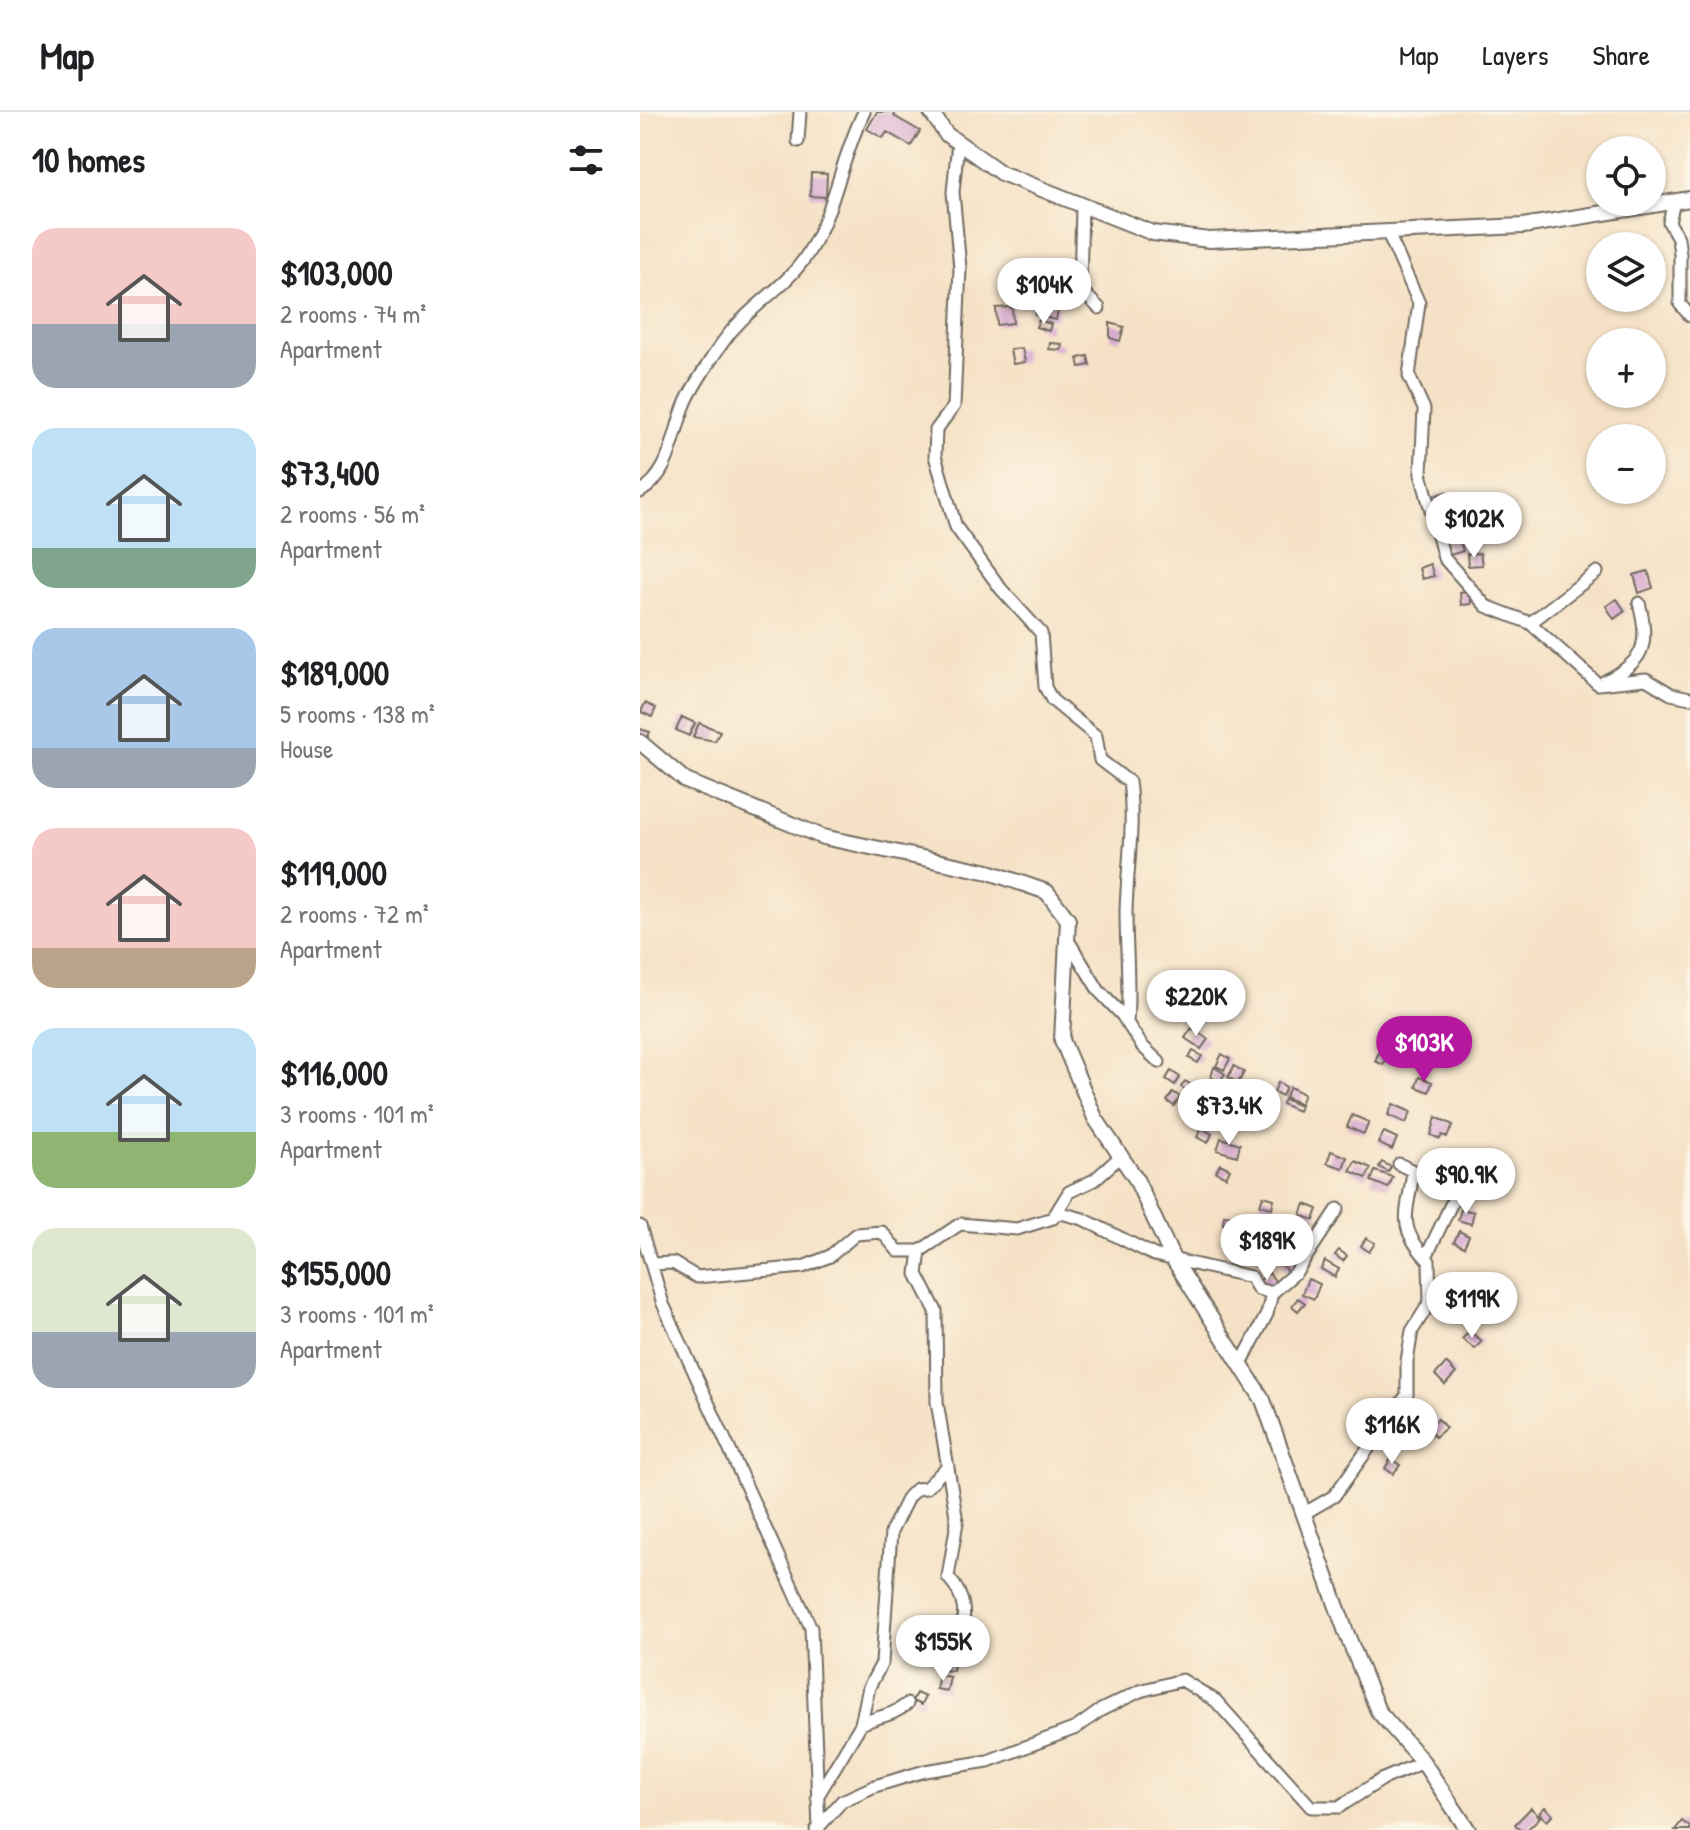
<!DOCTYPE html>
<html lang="en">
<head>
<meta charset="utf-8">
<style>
	:root { --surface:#fff; --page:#f2f2f2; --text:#202124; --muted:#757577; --line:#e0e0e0; --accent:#b5179e }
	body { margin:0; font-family:"Patrick Hand",sans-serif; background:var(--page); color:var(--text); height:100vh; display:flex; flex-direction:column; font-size:30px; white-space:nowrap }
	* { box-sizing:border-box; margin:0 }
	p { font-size:26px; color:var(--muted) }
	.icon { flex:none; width:44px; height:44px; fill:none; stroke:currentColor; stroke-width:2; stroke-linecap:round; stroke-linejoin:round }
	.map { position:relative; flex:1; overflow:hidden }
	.panel { display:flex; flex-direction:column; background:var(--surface); width:640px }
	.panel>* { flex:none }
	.fabs { position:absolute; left:946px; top:24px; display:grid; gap:16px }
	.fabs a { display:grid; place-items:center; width:80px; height:80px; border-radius:50%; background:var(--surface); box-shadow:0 2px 6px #0004; font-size:40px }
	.price { position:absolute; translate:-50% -68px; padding:0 18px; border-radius:28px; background:#fff; color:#222; font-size:26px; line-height:52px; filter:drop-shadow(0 2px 4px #0008) }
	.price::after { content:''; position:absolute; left:50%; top:48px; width:24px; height:18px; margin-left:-12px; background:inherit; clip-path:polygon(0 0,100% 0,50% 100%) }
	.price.current { background:var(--accent); color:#fff }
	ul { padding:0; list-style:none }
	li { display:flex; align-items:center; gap:24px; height:200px; padding:0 32px }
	li span { display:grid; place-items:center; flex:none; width:224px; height:160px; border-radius:24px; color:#555 }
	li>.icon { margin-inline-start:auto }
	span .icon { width:96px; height:96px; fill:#fffc; stroke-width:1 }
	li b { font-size:34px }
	h2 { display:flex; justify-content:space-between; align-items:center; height:96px; padding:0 32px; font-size:34px }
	header { display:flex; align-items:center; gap:48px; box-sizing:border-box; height:112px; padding:0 40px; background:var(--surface); border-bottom:2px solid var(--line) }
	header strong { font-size:38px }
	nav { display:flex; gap:44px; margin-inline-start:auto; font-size:28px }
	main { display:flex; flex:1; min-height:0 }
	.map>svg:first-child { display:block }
	.building { fill:#d8abd1 }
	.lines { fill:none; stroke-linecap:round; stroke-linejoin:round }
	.minor-casing { stroke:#726b61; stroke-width:15 }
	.tertiary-casing { stroke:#726b61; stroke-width:18 }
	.minor { stroke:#fff; stroke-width:11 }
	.tertiary { stroke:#fff; stroke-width:14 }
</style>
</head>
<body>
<header>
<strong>Map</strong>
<nav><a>Map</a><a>Layers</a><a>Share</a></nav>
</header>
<main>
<section class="panel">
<h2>10 homes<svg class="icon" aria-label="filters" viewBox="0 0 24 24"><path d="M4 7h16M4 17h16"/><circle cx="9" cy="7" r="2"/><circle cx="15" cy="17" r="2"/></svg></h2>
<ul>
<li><span style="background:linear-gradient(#f6c9c9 60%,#9aa5b1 0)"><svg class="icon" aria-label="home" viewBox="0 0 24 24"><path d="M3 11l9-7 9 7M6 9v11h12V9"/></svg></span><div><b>$103,000</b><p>2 rooms · 74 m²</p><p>Apartment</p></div></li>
<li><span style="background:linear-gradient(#bfe0f5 75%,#7fa58c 0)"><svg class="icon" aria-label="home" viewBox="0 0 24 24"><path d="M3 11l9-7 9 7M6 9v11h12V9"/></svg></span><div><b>$73,400</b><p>2 rooms · 56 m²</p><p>Apartment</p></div></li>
<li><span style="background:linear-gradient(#a9c7e8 75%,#9aa5b1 0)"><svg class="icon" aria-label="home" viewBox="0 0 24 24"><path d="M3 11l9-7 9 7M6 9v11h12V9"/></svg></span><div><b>$189,000</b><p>5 rooms · 138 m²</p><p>House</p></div></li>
<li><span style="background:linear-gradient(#f6c9c9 75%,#b9a48a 0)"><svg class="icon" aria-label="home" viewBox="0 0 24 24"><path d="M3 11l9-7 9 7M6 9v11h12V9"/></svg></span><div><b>$119,000</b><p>2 rooms · 72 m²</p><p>Apartment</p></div></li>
<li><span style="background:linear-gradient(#bfe0f5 65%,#8fb573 0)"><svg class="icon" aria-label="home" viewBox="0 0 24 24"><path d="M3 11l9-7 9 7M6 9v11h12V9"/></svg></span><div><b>$116,000</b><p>3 rooms · 101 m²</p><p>Apartment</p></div></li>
<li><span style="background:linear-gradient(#dfe7d0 65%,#9aa5b1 0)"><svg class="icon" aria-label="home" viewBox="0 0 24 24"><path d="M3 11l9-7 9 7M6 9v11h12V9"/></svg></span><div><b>$155,000</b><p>3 rooms · 101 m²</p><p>Apartment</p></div></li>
</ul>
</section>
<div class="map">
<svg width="1050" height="1718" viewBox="0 0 1050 1718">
	<rect width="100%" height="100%" fill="#fcf5e5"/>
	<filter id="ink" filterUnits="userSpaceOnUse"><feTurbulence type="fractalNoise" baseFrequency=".0125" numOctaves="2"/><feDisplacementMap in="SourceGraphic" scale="16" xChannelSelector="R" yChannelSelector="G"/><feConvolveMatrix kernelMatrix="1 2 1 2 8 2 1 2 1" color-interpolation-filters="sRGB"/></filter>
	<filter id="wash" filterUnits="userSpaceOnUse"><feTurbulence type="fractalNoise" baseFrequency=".006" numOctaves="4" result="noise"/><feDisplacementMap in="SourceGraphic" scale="32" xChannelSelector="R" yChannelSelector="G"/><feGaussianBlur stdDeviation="1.8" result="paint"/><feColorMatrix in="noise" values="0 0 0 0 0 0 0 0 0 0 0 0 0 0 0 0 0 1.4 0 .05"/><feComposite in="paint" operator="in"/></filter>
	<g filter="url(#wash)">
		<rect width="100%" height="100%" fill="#f5e1c5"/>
		<g id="blocks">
			<!-- building -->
			<path class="building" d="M237,0H256L254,4L280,19L271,34L247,20L243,26L227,17Z
				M171,61L187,62L186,85L170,84Z
				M399,189L419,194L416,208L395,203Z
				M372,195L373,211L357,213L356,196Z
				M399,208L411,212L409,219L396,215Z
				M470,211L484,215L480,229L470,226Z
				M410,231L422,232L421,238L409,237Z
				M382,236L385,250L373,252L370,238Z
				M448,244L450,253L440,255L438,246Z
				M807,380L810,392L797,396L794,384Z
				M818,422L823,439L810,443L804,426Z
				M840,441L842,453L828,454L827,442Z
				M790,452L794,464L782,467L779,456Z
				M1008,459L1013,476L999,481L994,463Z
				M830,479L831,492L821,493L820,480Z
				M977,487L985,499L974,507L966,494Z
				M5,591L16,596L12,605L1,600Z
				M42,605L55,611L49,624L36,618Z
				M59,611L80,619L75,629L53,625Z
				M0,617L10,620L7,627L0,625Z
				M552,916L568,927L561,937L545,926Z
				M553,939L562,944L558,951L549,946Z
				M739,940L748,944L743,953L735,949Z
				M582,942L590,947L584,958L576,954Z
				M594,954L604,960L598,971L588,965Z
				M574,955L585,962L579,970L571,965Z
				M531,959L540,965L535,973L526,967Z
				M779,965L792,970L789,980L776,975Z
				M545,969L553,974L550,980L541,975Z
				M638,970L646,975L642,984L634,980Z
				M650,975L664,982L660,992L645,985Z
				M533,980L540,985L534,994L527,989Z
				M584,984L596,991L591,1000L579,994Z
				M644,987L660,994L658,999L642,992Z
				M753,992L771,1000L766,1011L748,1003Z
				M712,1003L729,1010L724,1022L707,1015Z
				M796,1005L813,1013L807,1025L802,1023L800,1027L791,1023Z
				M562,1016L572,1022L568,1031L557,1025Z
				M744,1020L757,1026L752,1038L738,1031Z
				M581,1026L600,1032L597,1044L577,1038Z
				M691,1039L707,1045L703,1056L687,1051Z
				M804,1047L816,1050L814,1060L801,1057Z
				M715,1049L731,1056L726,1066L710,1059Z
				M742,1050L751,1055L748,1060L739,1055Z
				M580,1052L590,1057L586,1065L576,1060Z
				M786,1057L800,1060L797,1073L783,1070Z
				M735,1059L753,1065L748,1076L731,1069Z
				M820,1066L829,1070L825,1077L817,1073Z
				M623,1084L634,1087L632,1096L620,1093Z
				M665,1092L678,1097L674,1108L661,1103Z
				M821,1097L834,1100L831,1112L818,1108Z
				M584,1103L602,1105L601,1114L583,1112Z
				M663,1110L672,1114L669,1122L660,1119Z
				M819,1119L829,1124L824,1135L814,1130Z
				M628,1120L638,1126L632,1135L622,1128Z
				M726,1126L735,1131L729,1140L721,1134Z
				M699,1138L707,1144L703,1149L695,1143Z
				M651,1144L657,1152L647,1160L641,1151Z
				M685,1149L699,1157L695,1165L681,1157Z
				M629,1161L636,1170L625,1179L618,1170Z
				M668,1167L680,1172L674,1187L662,1182Z
				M658,1186L665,1191L658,1199L652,1194Z
				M829,1219L842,1229L835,1237L822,1227Z
				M806,1251L816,1261L805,1273L795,1263Z
				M798,1307L806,1316L795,1325L787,1316Z
				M751,1347L760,1353L753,1362L745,1356Z
				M303,1549L314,1550L313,1559L302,1558Z
				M299,1563L310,1565L307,1579L296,1577Z
				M276,1581L285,1585L281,1593L272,1589Z
				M905,1695L913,1703L907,1709L899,1701Z
				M891,1696L900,1705L887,1718H880L875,1712Z
				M1042,1709L1050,1715V1718H1035Z"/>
		</g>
	</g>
	<g filter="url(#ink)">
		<use href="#blocks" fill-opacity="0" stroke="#726b61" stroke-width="2"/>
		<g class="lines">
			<defs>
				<path id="minor" d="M158,29L160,0
					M318,30L313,80L320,156L314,294L296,318L295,344L316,415L361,477L401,521L405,575L412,588L456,624L460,648L489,670C495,713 487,756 486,800C486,837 490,874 487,911
					M1034,90L1029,110L1038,126L1040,142V192L1050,204
					M442,93L440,177L459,196
					M747,119L779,191L769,264L784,297L781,362L804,446L846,494L890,511L957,460
					M0,380C32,361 32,322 46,290C53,274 83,227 96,214C118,189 150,171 168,141C196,97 201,45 224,0
					M890,511L958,572L1006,567L1031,582L1050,586
					M965,569C1005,550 1010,531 999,491
					M428,828L459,879L482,903L502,934L519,950
					M417,1100L443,1107L514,1143L611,1165L618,1177L632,1181
					M0,1114L23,1192L171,1516L179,1717
					M280,1139L277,1162L296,1199L297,1290L317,1410L308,1465C328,1487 325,1505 320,1533
					M786,1145L816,1082
					M11,1152L33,1151L57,1165L163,1155L190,1144L216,1122L242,1120L258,1139H280L320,1112L377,1117L413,1106L429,1080L454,1068L481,1044
					M601,1252L627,1202L632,1181L656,1160L698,1097
					M663,1402L694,1384L767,1283V1249L772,1219L790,1190L789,1149C755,1113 768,1103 773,1059L759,1052
					M221,1612C238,1604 253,1604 267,1592
					M177,1685L221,1612L229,1575L242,1551L251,1420L268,1385L276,1377L286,1376L308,1354
					M176,1718L202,1689L235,1674L285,1659L348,1649L436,1616L461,1598L500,1579L542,1568L576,1589L671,1695H699L741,1668L783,1650"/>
				<path id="tertiary" d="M291,0L306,22L361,61L513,121L569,128L883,114L1050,87
					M0,630L46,669L183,725L349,760L407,780L428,808L422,928L455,1006L496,1067L532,1145L623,1288L706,1520L738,1599L783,1650L828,1718"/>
			</defs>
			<!-- minor casing -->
			<use href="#minor" class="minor-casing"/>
			<!-- tertiary casing -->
			<use href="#tertiary" class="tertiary-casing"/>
			<!-- minor -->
			<use href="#minor" class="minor"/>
			<!-- tertiary -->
			<use href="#tertiary" class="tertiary"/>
		</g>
	</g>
</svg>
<div class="fabs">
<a><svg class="icon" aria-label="locate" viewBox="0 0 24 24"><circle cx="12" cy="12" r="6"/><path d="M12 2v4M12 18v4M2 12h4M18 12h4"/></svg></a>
<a><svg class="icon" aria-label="layers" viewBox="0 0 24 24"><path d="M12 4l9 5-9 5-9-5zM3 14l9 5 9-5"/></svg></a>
<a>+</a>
<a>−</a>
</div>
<b class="price" style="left:404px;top:214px">$104K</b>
<b class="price" style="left:834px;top:448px">$102K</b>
<b class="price" style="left:556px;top:926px">$220K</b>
<b class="price current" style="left:784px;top:972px">$103K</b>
<b class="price" style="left:589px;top:1035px">$73.4K</b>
<b class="price" style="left:826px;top:1104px">$90.9K</b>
<b class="price" style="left:627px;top:1170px">$189K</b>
<b class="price" style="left:832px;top:1228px">$119K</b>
<b class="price" style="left:752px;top:1354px">$116K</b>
<b class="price" style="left:303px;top:1571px">$155K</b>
</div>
</main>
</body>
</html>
